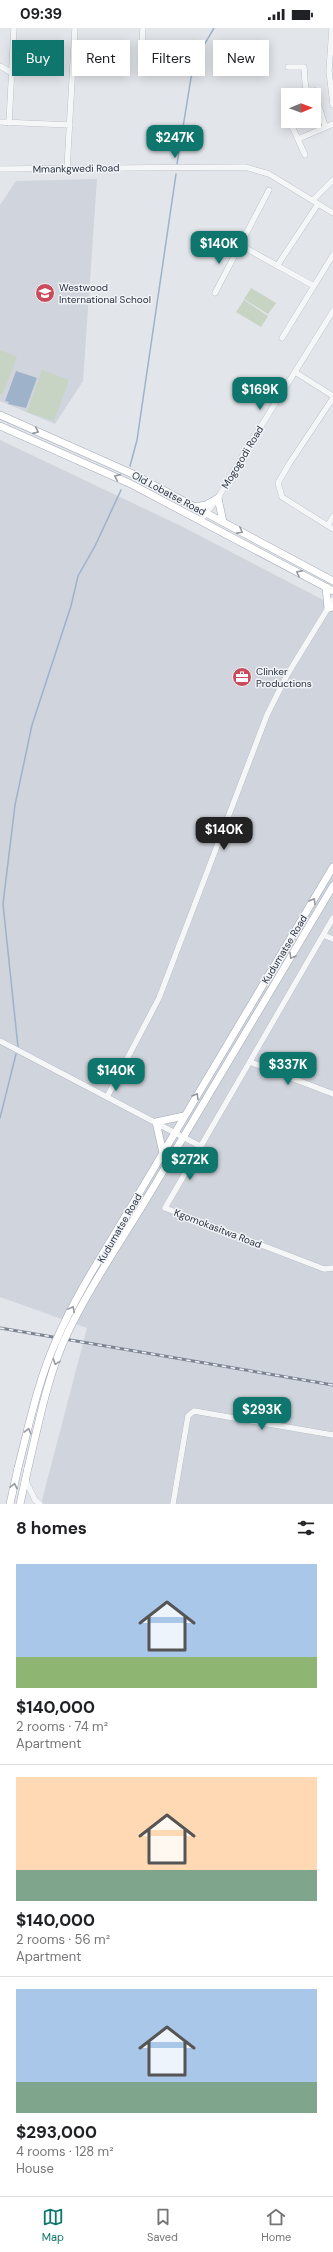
<!DOCTYPE html>
<html lang="en">
<head>
<meta charset="utf-8">
<style>
	:root { --surface:#fff; --page:#f6f6f6; --text:#202124; --muted:#757577; --line:#e0e0e0; --accent:#0f766e }
	body { margin:0; font-family:"DM Sans",sans-serif; background:var(--page); color:var(--text); height:100vh; display:flex; flex-direction:column; font-size:15px; white-space:nowrap }
	* { box-sizing:border-box; margin:0 }
	p { font-size:13px; color:var(--muted) }
	.icon { flex:none; width:22px; height:22px; fill:none; stroke:currentColor; stroke-width:2; stroke-linecap:round; stroke-linejoin:round }
	.map { position:relative; height:1476px; overflow:hidden }
	.panel { display:flex; flex-direction:column; background:var(--surface); flex:1 }
	.panel>* { flex:none }
	.top-card { position:absolute; left:12px; top:12px; width:309px; height:36px; display:flex; gap:8px }
	.needle { width:26px; rotate:89deg }
	.tools { position:absolute; left:281px; top:60px; display:grid; gap:8px }
	.tools a { display:grid; place-items:center; width:40px; height:40px; border-radius:0px; background:var(--surface); box-shadow:0 2px 10px #0003; font-size:20px }
	.price { position:absolute; translate:-50% -34px; padding:0 9px; border-radius:8px; background:var(--accent); color:#fff; font-size:13px; line-height:26px; filter:drop-shadow(0 1px 2px #0008) }
	.price::after { content:''; position:absolute; left:50%; top:24px; width:12px; height:9px; margin-left:-6px; background:inherit; clip-path:polygon(0 0,100% 0,50% 100%) }
	.price.active { background:#222; color:#fff }
	ul { padding:0; list-style:none }
	li { display:grid; align-content:center; gap:8px; height:212px; padding:0 16px }
	li+li { border-top:1px solid var(--line) }
	li span { display:grid; place-items:center; height:124px; border-radius:0px; color:#555 }
	li>.icon { margin-inline-start:auto }
	span .icon { width:72px; height:72px; fill:#fffc; stroke-width:1 }
	li b { font-size:17px }
	h2 { display:flex; justify-content:space-between; align-items:center; height:48px; padding:0 16px; font-size:17px }
	.pill { padding:0 14px; border-radius:0px; background:var(--surface); box-shadow:0 2px 10px #0003; font-size:14px; line-height:36px }
	.pill.active { background:var(--accent); color:#fff }
	.status { display:flex; justify-content:space-between; align-items:center; height:28px; padding:0 20px; background:var(--surface); direction:ltr }
	.status svg { height:11px; fill:currentColor }
	.tab-bar { display:flex; justify-content:space-around; align-items:center; height:56px; border-top:1px solid var(--line); background:var(--surface); font-size:11px; color:var(--muted) }
	.tab-bar a { display:grid; justify-items:center; gap:2px }
	.tab-bar .active { color:var(--accent) }
	.map>svg:first-child { display:block }
	.built { fill:#d0d4dc }
	.green { fill:#c7d3c3 }
	.water { fill:#9eb2c9 }
	.lines { fill:none; stroke-linecap:round; stroke-linejoin:round }
	.stream { stroke:#9eb2c9; stroke-width:1.5 }
	.minor-casing { stroke:#a7acb4; stroke-width:6 }
	.major-casing { stroke:#a1a9b5; stroke-width:8 }
	.minor { stroke:#f4f6f8; stroke-width:5.5 }
	.major { stroke:#fff; stroke-width:7 }
	.rail-casing { stroke:#7c8493; stroke-width:3 }
	.rail { stroke:#f1f4f7; stroke-width:1.5; stroke-dasharray:4.5; stroke-linecap:butt }
	.major-bridge-casing { stroke:#a1a9b5; stroke-width:8; stroke-linecap:butt }
	.major-bridge { stroke:#fff; stroke-width:7 }
	.oneway { stroke:#9498a0 }
	.labels { text-anchor:middle; stroke-width:3; stroke-linejoin:round; paint-order:stroke }
	.street-label { font-size:10px; fill:#2a3241; stroke:#f1f4f7 }
	.poi-label { font-size:10px; fill:#2a3241; stroke:#f1f4f7; text-anchor:start }
</style>
</head>
<body>
<div class="status"><b>09:39</b><svg viewBox="0 0 49 12"><path d="M0 12V9h3v3zM5 12V6h3v6zM10 12V3h3v9zM15 12V0h3v12zM26 1h20v11H26zM47 4h2v5h-2z"/></svg></div>
<div class="map">
<svg width="333" height="1476" viewBox="0 0 333 1476">
	<rect width="100%" height="100%" fill="#e2e5ea"/>
	<!-- built -->
	<path class="built" d="M97,151L83,353L55,396L0,373V177L16,153Z
		M0,412L183,499L333,577V1476H41L87,1300L0,1269Z"/>
	<!-- green -->
	<path class="green" d="M251,260L276,275L268,286L244,271Z
		M244,272L268,288L261,299L236,284Z
		M0,322L17,329L2,367L0,366Z
		M42,342L69,352L54,393L27,384Z"/>
	<!-- water -->
	<path class="water" d="M16,343L37,350L26,380L8,376L9,374L5,373Z"/>
	<g class="lines">
		<!-- stream -->
		<path class="stream" d="M177,136L191,50L197,29L214,0
			M130,438L137,412L176,146
			M18,1019L3,876L15,777L32,697L71,578L78,548L95,518L121,462
			M0,1090L16,1026"/>
		<defs>
			<path id="minor" d="M332,0L329,43L333,77
				M142,15L143,0
				M0,38L12,45
				M288,39H304L306,67
				M306,62H314L325,98
				M0,94L70,97
				M9,95L14,0
				M291,96L305,127
				M298,111L333,96
				M67,140L75,0
				M0,141L245,139L269,146L333,185
				M313,172L333,152
				M240,217L314,258
				M277,238L318,176
				M215,265L269,162
				M282,310L333,227
				M295,344L333,368
				M333,370L289,436L278,455L282,469L333,501
				M201,492L218,470L246,422L333,283
				M328,497L333,489
				M333,890L165,1180L324,1241L333,1240
				M323,907L333,911
				M0,1013L200,1118
				M250,1034L333,1066
				M107,1069L159,970L267,687L287,647L333,572
				M25,1451L35,1472L40,1476
				M173,1476L188,1388L194,1383L333,1407"/>
			<path id="major" d="M0,387L135,447L333,553
				M0,398L131,456L333,563
				M195,479L206,477L218,470L223,494
				M326,559L328,580L333,579
				M163,1125L156,1094L184,1088
				M141,1162L333,839
				M150,1165L333,858
				M10,1476L18,1440
				M20,1476L28,1440"/>
		</defs>
		<!-- minor casing -->
		<use href="#minor" class="minor-casing"/>
		<!-- major casing -->
		<use href="#major" class="major-casing"/>
		<!-- minor -->
		<use href="#minor" class="minor"/>
		<!-- major -->
		<use href="#major" class="major"/>
		<defs>
			<path id="rail" d="M0,1300L333,1357"/>
		</defs>
		<!-- rail casing -->
		<use href="#rail" class="rail-casing"/>
		<!-- rail -->
		<use href="#rail" class="rail"/>
		<defs>
			<path id="major-bridge" d="M18,1440C29,1397 38,1353 56,1313C79,1260 112,1212 141,1162
				M28,1440C38,1398 46,1355 63,1315C86,1263 121,1214 150,1165"/>
		</defs>
		<!-- major-bridge casing -->
		<use href="#major-bridge" class="major-bridge-casing"/>
		<!-- major-bridge -->
		<use href="#major-bridge" class="major-bridge"/>
	</g>
	<!-- one-way arrows -->
	<defs><path id="oneway-chevron" d="M-2-3.5L2.5 0L-2 3.5" fill="none" stroke-width="1.6" stroke-linecap="round" stroke-linejoin="round"/></defs>
	<g class="oneway">
		<use href="#oneway-chevron" transform="translate(36 403) rotate(24)"/>
		<use href="#oneway-chevron" transform="translate(117 449) rotate(-156)"/>
		<use href="#oneway-chevron" transform="translate(240 503) rotate(28)"/>
		<use href="#oneway-chevron" transform="translate(299 545) rotate(-152)"/>
		<use href="#oneway-chevron" transform="translate(313 873) rotate(-59)"/>
		<use href="#oneway-chevron" transform="translate(292 928) rotate(121)"/>
		<use href="#oneway-chevron" transform="translate(196 1068) rotate(-59)"/>
		<use href="#oneway-chevron" transform="translate(72 1281) rotate(-62)"/>
		<use href="#oneway-chevron" transform="translate(56 1334) rotate(110)"/>
		<use href="#oneway-chevron" transform="translate(28 1403) rotate(-76)"/>
		<use href="#oneway-chevron" transform="translate(14 1458) rotate(-78)"/>
	</g>
	<!-- icons -->
	<defs>
		<symbol id="school-disc" viewBox="-11 -11 22 22"><circle r="9.5" fill="#ca4b5b" stroke="#f1f4f7"/><path d="M0-5L7-2L0 1L-7-2ZM-4 1L0 2.5L4 1V4Q0 6-4 4Z" fill="#fff"/></symbol>
		<symbol id="office-disc" viewBox="-11 -11 22 22"><circle r="9.5" fill="#ca4b5b" stroke="#f1f4f7"/><path d="M-6-3h4V-5.5h4V-3h4V5H-6ZM-1-4.5V-3h2v-1.5ZM-6 0V1H6V0Z" fill="#fff"/></symbol>
	</defs>
	<g fill-rule="evenodd">
		<use href="#school-disc" x="34" y="254" width="22" height="22"/>
		<use href="#office-disc" x="231" y="638" width="22" height="22"/>
	</g>
	<g class="labels">
		<!-- street labels -->
		<g class="street-label">
			<text transform="translate(76 140) rotate(-1)" y="4">Mmankgwedi Road</text>
			<text transform="translate(242 429) rotate(-59)" y="4">Mogogodi Road</text>
			<text transform="translate(169 465) rotate(28)" y="4">Old Lobatse Road</text>
			<text transform="translate(284 921) rotate(-59)" y="4">Kudumatse Road</text>
			<text transform="translate(119 1200) rotate(-60)" y="4">Kudumatse Road</text>
			<text transform="translate(218 1200) rotate(21)" y="4">Kgomokasitwa Road</text>
		</g>
		<!-- poi labels -->
		<g class="poi-label">
			<text x="59" y="263">Westwood<tspan x="59" dy="12">International School</tspan></text>
			<text x="256" y="647">Clinker<tspan x="256" dy="12">Productions</tspan></text>
		</g>
	</g>
</svg>
<div class="tools">
<a><svg class="needle" viewBox="-14 -14 28 28"><path d="M0-13l5 13h-10z" fill="#e53935"/><path d="M0 13l5-13h-10z" fill="#757577"/></svg></a>
</div>
<b class="price" style="left:175px;top:131px">$247K</b>
<b class="price" style="left:219px;top:237px">$140K</b>
<b class="price" style="left:260px;top:383px">$169K</b>
<b class="price active" style="left:224px;top:823px">$140K</b>
<b class="price" style="left:288px;top:1058px">$337K</b>
<b class="price" style="left:116px;top:1064px">$140K</b>
<b class="price" style="left:190px;top:1153px">$272K</b>
<b class="price" style="left:262px;top:1403px">$293K</b>
<div class="top-card">
<a class="pill active">Buy</a>
<a class="pill">Rent</a>
<a class="pill">Filters</a>
<a class="pill">New</a>
</div>
</div>
<section class="panel">
<h2>8 homes<svg class="icon" aria-label="filters" viewBox="0 0 24 24"><path d="M4 7h16M4 17h16"/><circle cx="9" cy="7" r="2"/><circle cx="15" cy="17" r="2"/></svg></h2>
<ul>
<li><span style="background:linear-gradient(#a9c7e8 75%,#8fb573 0)"><svg class="icon" aria-label="home" viewBox="0 0 24 24"><path d="M3 11l9-7 9 7M6 9v11h12V9"/></svg></span><div><b>$140,000</b><p>2 rooms · 74 m²</p><p>Apartment</p></div></li>
<li><span style="background:linear-gradient(#ffd9b3 75%,#7fa58c 0)"><svg class="icon" aria-label="home" viewBox="0 0 24 24"><path d="M3 11l9-7 9 7M6 9v11h12V9"/></svg></span><div><b>$140,000</b><p>2 rooms · 56 m²</p><p>Apartment</p></div></li>
<li><span style="background:linear-gradient(#a9c7e8 75%,#7fa58c 0)"><svg class="icon" aria-label="home" viewBox="0 0 24 24"><path d="M3 11l9-7 9 7M6 9v11h12V9"/></svg></span><div><b>$293,000</b><p>4 rooms · 128 m²</p><p>House</p></div></li>
</ul>
</section>
<nav class="tab-bar">
<a class="active"><svg class="icon" aria-label="map" viewBox="0 0 24 24"><path d="M3 6l6-2 6 2 6-2v14l-6 2-6-2-6 2zM9 4v14M15 6v14"/></svg>Map</a>
<a><svg class="icon" aria-label="saved" viewBox="0 0 24 24"><path d="M7 4h10v16l-5-4-5 4z"/></svg>Saved</a>
<a><svg class="icon" aria-label="home" viewBox="0 0 24 24"><path d="M3 11l9-7 9 7M6 9v11h12V9"/></svg>Home</a>
</nav>
</body>
</html>
